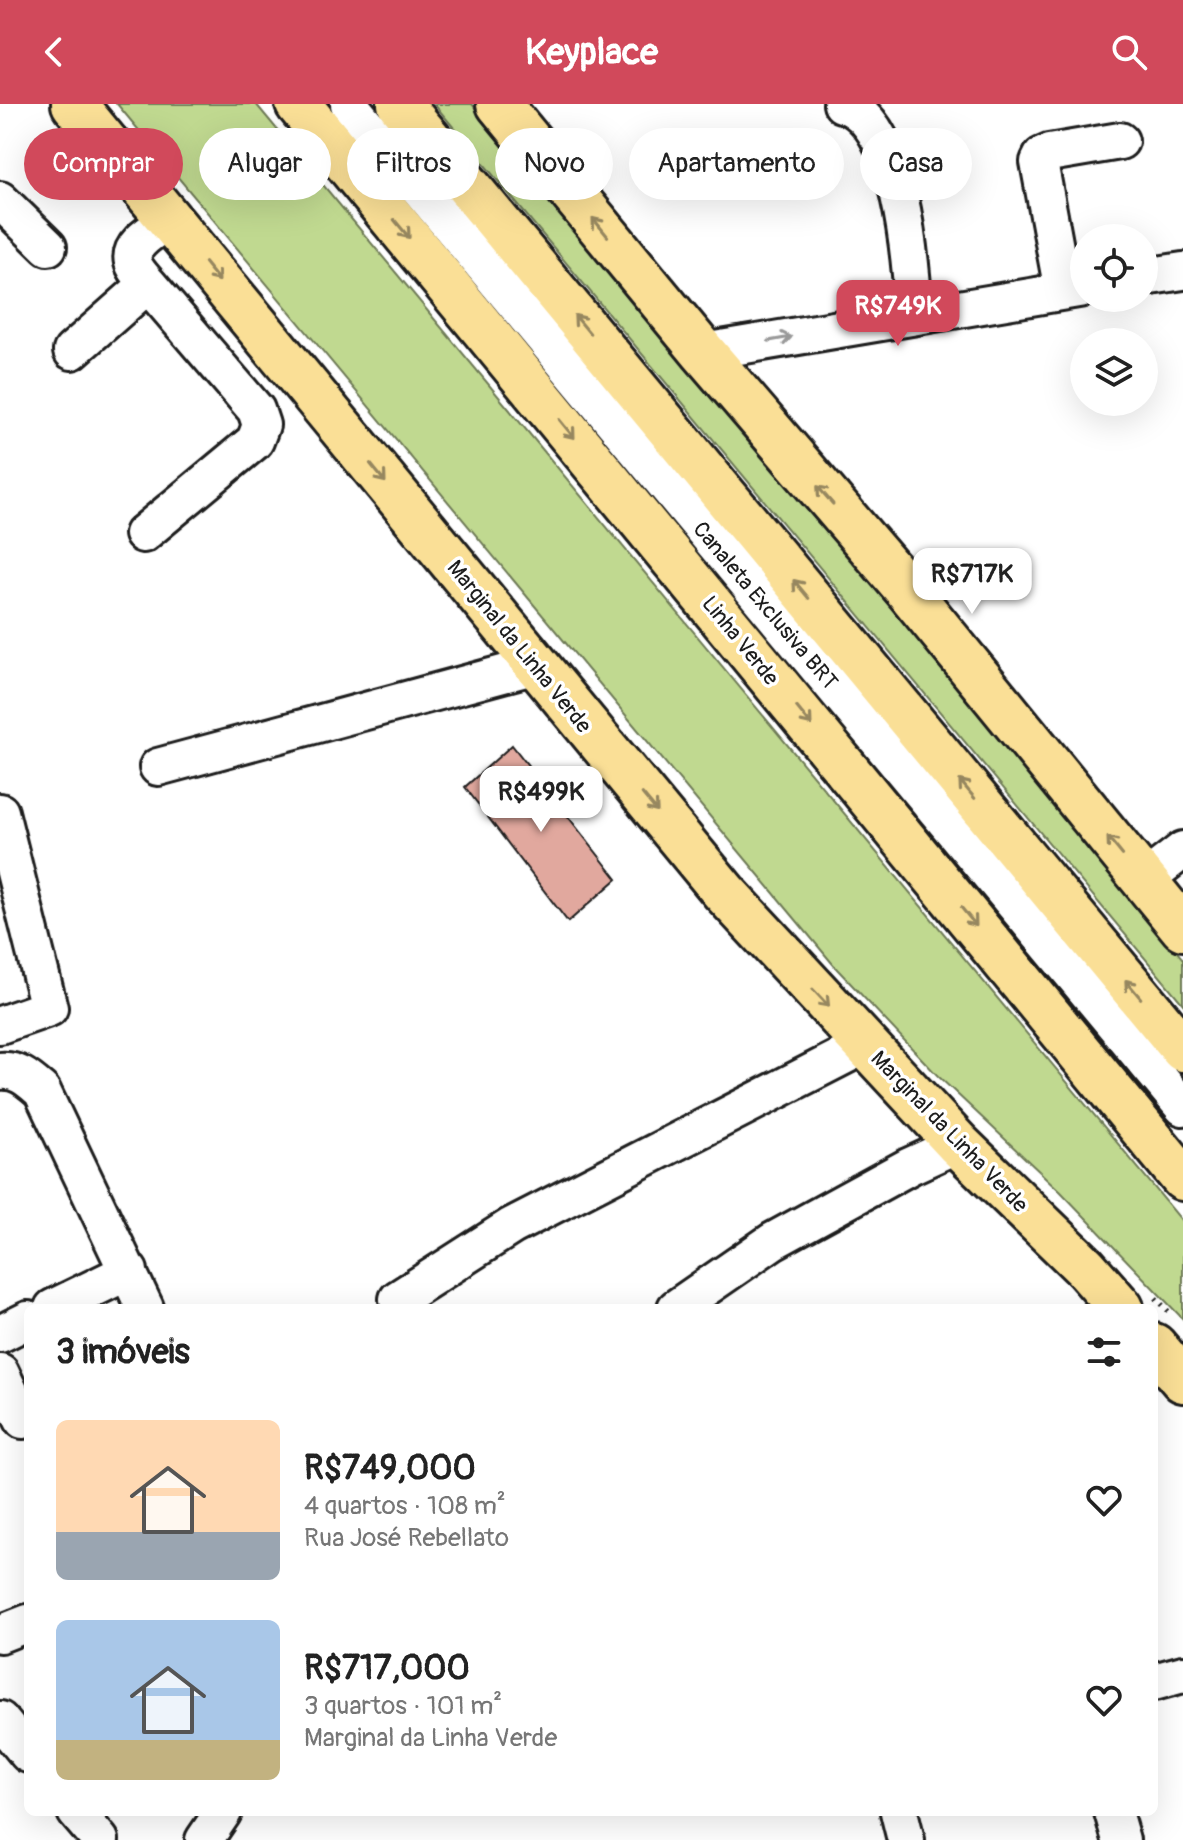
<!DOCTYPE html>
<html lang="pt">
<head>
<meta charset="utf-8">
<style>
	:root { --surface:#fff; --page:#f2f2f2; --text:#222; --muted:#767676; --accent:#d1495b }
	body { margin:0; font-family:Pangolin,sans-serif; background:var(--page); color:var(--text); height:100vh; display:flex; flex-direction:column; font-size:30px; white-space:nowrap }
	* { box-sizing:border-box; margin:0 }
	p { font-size:26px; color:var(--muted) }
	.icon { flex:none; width:44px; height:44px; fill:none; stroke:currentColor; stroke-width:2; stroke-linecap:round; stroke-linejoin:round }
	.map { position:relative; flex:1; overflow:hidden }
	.sheet { position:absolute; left:24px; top:1200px; width:1134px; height:512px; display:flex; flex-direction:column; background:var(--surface); border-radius:12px; box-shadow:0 8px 32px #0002 }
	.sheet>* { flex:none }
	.guide { position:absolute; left:24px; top:24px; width:1136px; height:72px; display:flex; gap:16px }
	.fabs { position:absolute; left:1070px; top:120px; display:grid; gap:16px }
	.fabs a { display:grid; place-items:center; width:88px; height:88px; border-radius:50%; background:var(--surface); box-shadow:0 8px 32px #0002; font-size:40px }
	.price { position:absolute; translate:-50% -68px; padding:0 18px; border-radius:16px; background:#fff; color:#222; font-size:26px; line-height:52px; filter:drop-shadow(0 2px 4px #0008) }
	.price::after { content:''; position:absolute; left:50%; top:48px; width:24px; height:18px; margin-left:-12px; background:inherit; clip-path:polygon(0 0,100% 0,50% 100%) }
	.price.selected { background:var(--accent); color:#fff }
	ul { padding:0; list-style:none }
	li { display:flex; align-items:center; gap:24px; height:200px; padding:0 32px }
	li span { display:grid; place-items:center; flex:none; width:224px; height:160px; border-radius:12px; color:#555 }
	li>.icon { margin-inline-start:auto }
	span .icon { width:96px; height:96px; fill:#fffc; stroke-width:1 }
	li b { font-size:34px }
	h2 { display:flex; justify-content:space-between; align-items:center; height:96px; padding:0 32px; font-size:34px }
	.tag { padding:0 28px; border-radius:36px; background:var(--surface); box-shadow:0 8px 32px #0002; font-size:28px; line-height:72px }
	.tag.selected { background:var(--accent); color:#fff }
	header { display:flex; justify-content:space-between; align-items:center; height:104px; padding:0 32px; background:var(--accent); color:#fff; font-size:36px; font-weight:800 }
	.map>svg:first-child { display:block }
	.green { fill:#c0d990; stroke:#6e7a56; stroke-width:2 }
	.building { fill:#e1a89e; stroke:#1c1c1c; stroke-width:2 }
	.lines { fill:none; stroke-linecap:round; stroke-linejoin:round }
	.minor-casing { stroke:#1c1c1c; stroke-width:42 }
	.major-casing { stroke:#1c1c1c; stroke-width:50 }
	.highway-casing { stroke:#1c1c1c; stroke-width:50 }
	.path { stroke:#1c1c1c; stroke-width:5; stroke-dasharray:2 6; stroke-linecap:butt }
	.minor { stroke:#fff; stroke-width:36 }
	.major { stroke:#fadf96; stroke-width:44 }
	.highway { stroke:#fadf96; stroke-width:44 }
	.oneway { stroke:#96875f }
	.oneway2 { stroke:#999 }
	.labels { text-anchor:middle; stroke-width:7; stroke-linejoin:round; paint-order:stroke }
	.street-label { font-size:22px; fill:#1c1c1c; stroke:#fff }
</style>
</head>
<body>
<header><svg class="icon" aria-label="back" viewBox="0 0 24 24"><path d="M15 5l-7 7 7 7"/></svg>Keyplace<svg class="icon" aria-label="search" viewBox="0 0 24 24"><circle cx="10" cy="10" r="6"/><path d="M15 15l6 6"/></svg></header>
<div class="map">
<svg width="1183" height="1736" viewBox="0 0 1183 1736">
	<rect width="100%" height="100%" fill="#fff"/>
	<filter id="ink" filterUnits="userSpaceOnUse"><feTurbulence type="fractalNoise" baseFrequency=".0125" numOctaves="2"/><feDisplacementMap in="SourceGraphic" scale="16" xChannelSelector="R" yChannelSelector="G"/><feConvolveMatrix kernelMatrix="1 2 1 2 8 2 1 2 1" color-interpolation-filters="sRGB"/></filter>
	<g filter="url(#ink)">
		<!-- green -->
		<path class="green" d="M117,0H256L1183,1118V1215L1061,1088L938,972L837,865Z
			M434,0H472L1183,855V900Z"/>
		<!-- building -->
		<path class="building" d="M512,641L617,775L568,818L465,683Z"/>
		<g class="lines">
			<defs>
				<path id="minor" d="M349,0L1183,1003
					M842,0C901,15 911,159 914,210
					M0,96L48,143
					M1144,173L1183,167
					M1063,187L1039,58L1042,52L1049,49L1120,37
					M72,247L148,180
					M703,248L1084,184
					M143,430L255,337L261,321L256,306L148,180C143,174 135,166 133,158C128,139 157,125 169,116
					M158,663L536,561
					M0,708L49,904L0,921
					M1143,777L1183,746
					M0,967C18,965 29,976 42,987L145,1204
					M398,1195L512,1122L865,941
					M53,1204L129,1167
					M676,1204L773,1137L910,1062L958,1040
					M0,1230L28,1216
					M0,1268L23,1316
					M0,1530L28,1519
					M1154,1578L1183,1570
					M0,1616L28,1650
					M76,1708L100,1736
					M899,1708L906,1736
					M1113,1708L1121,1736
					M204,1736L223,1708"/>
				<path id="major" d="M74,0L724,788L958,1040L1085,1163L1121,1204
					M499,0L703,248L909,488L1183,824
					M1154,1242L1183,1276"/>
				<path id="highway" d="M298,0L1183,1074
					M400,0L1183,945"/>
			</defs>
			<!-- minor casing -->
			<use href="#minor" class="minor-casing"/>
			<!-- major casing -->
			<use href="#major" class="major-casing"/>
			<!-- highway casing -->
			<use href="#highway" class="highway-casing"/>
			<!-- path -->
			<path class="path" d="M1156,1194L1171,1210"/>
			<!-- minor -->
			<use href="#minor" class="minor"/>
			<!-- major -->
			<use href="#major" class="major"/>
			<!-- highway -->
			<use href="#highway" class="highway"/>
		</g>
		<!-- one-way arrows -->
		<defs><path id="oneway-shaft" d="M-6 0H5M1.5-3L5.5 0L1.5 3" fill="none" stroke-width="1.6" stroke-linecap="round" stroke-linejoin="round" transform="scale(2)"/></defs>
		<g class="oneway">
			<use href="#oneway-shaft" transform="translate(600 123) rotate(-129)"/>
			<use href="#oneway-shaft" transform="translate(402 125) rotate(50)"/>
			<use href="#oneway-shaft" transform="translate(212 168) rotate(51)"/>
			<use href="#oneway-shaft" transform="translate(582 220) rotate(-130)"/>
			<use href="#oneway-shaft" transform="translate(567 325) rotate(51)"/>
			<use href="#oneway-shaft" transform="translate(378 369) rotate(51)"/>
			<use href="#oneway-shaft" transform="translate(825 391) rotate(-131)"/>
			<use href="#oneway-shaft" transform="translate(801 485) rotate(-130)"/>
			<use href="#oneway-shaft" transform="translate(804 612) rotate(51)"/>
			<use href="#oneway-shaft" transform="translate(967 685) rotate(-130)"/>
			<use href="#oneway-shaft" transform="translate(650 699) rotate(50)"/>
			<use href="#oneway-shaft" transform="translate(1115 742) rotate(-129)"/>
			<use href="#oneway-shaft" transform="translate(969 813) rotate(51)"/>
			<use href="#oneway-shaft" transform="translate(1133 885) rotate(-130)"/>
			<use href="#oneway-shaft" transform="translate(821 894) rotate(47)"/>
		</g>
		<use class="oneway2" href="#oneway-shaft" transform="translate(780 235) rotate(-10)"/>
	</g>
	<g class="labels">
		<!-- street labels -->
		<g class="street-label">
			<text transform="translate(766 501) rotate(50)" y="8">Canaleta Exclusiva BRT</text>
			<text transform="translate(741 536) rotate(51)" y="8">Linha Verde</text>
			<text transform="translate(520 542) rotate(51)" y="8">Marginal da Linha Verde</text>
			<text transform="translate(950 1027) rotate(46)" y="8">Marginal da Linha Verde</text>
		</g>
	</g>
</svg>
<div class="fabs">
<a><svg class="icon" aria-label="locate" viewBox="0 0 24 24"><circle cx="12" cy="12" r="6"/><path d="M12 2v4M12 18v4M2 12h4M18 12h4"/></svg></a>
<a><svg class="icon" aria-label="layers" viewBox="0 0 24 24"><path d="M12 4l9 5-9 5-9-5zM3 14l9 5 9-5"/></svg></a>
</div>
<b class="price selected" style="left:898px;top:244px">R$749K</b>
<b class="price" style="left:972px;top:512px">R$717K</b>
<b class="price" style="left:541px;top:730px">R$499K</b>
<div class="guide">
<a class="tag selected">Comprar</a>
<a class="tag">Alugar</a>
<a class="tag">Filtros</a>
<a class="tag">Novo</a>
<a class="tag">Apartamento</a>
<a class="tag">Casa</a>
</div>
<section class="sheet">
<h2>3 imóveis<svg class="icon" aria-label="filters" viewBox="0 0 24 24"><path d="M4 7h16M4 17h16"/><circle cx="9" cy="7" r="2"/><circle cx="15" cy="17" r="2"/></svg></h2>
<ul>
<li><span style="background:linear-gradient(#ffd9b3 70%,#9aa5b1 0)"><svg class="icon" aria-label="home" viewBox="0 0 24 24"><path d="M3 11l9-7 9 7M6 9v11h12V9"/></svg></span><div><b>R$749,000</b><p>4 quartos · 108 m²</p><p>Rua José Rebellato</p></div><svg class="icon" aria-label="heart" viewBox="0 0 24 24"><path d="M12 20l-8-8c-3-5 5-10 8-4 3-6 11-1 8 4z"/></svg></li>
<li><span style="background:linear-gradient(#a9c7e8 75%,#c2b280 0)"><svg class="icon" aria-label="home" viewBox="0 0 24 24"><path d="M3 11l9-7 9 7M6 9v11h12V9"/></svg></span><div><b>R$717,000</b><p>3 quartos · 101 m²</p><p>Marginal da Linha Verde</p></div><svg class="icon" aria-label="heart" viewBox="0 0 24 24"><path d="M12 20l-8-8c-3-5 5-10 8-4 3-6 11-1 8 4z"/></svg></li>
</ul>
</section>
</div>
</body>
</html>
